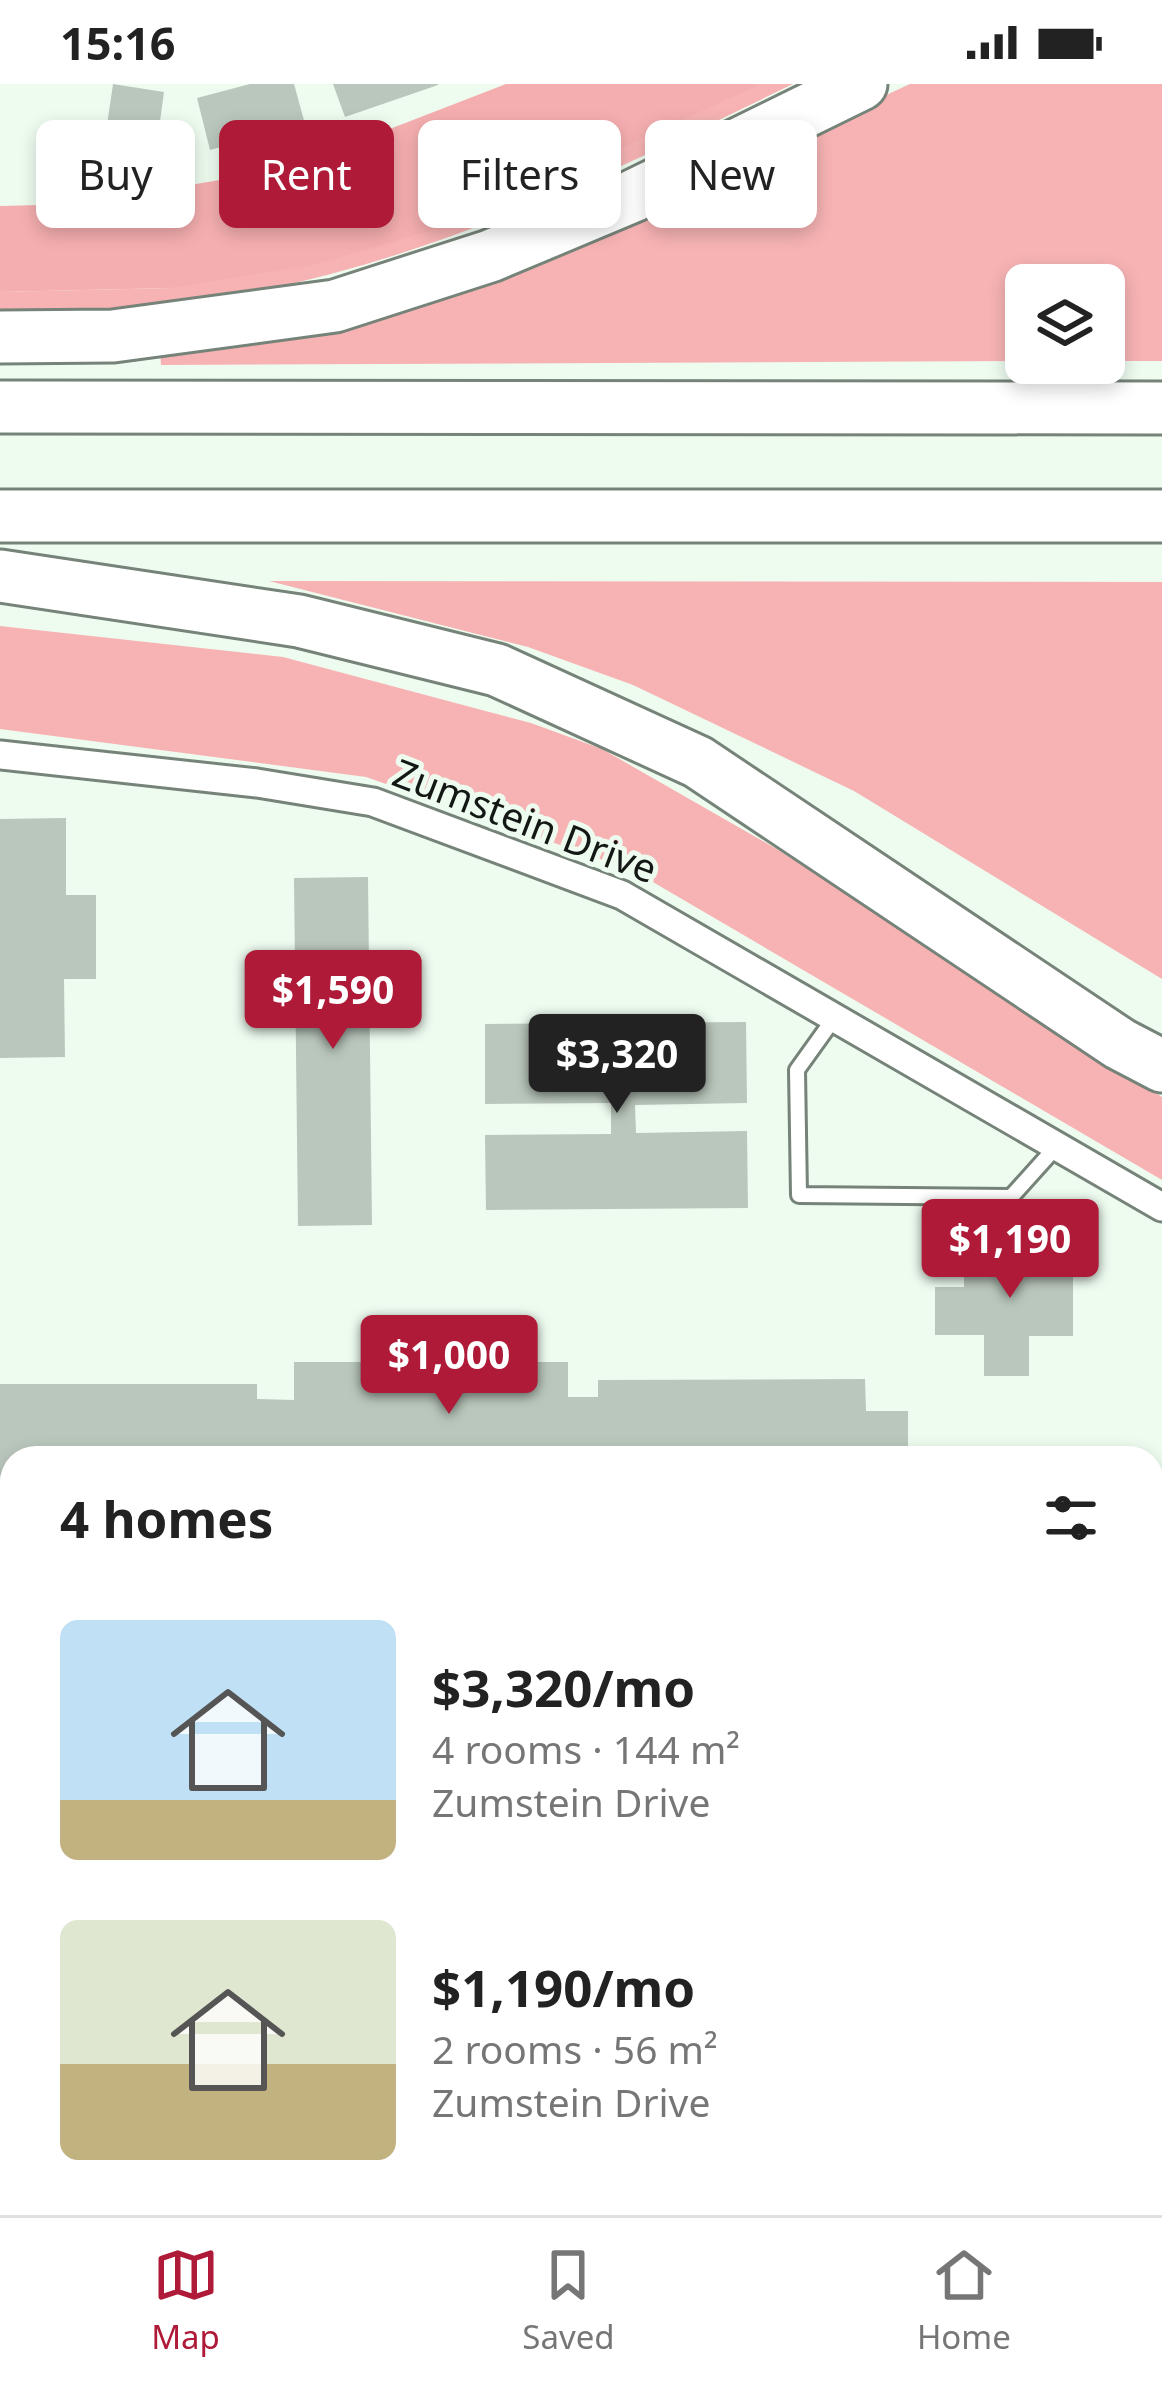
<!DOCTYPE html>
<html lang="en">
<head>
<meta charset="utf-8">
<style>
	:root { --surface:#fff; --page:#f6f6f6; --text:#222; --muted:#767676; --line:#e0e0e0; --accent:#ae1a37 }
	body { margin:0; font-family:"Noto Sans",sans-serif; background:var(--page); color:var(--text); height:100vh; display:flex; flex-direction:column; font-size:45px; white-space:nowrap }
	* { box-sizing:border-box; margin:0 }
	p { font-size:39px; color:var(--muted) }
	.icon { flex:none; width:66px; height:66px; fill:none; stroke:currentColor; stroke-width:2; stroke-linecap:round; stroke-linejoin:round }
	.map { position:relative; flex:1; overflow:hidden }
	.side { position:absolute; left:0px; top:1362px; width:1164px; height:771px; display:flex; flex-direction:column; background:var(--surface); border-radius:36px 36px 0 0; box-shadow:0 6px 18px #0003 }
	.side>* { flex:none }
	.top-card { position:absolute; left:36px; top:36px; width:1092px; height:108px; display:flex; gap:24px }
	.fabs { position:absolute; left:1005px; top:180px; display:grid; gap:24px }
	.fabs a { display:grid; place-items:center; width:120px; height:120px; border-radius:18px; background:var(--surface); box-shadow:0 6px 18px #0003; font-size:60px }
	.price { position:absolute; translate:-50% -102px; padding:0 27px; border-radius:12px; background:var(--accent); color:#fff; font-size:39px; line-height:78px; filter:drop-shadow(0 3px 6px #0008) }
	.price::after { content:''; position:absolute; left:50%; top:72px; width:36px; height:27px; margin-left:-18px; background:inherit; clip-path:polygon(0 0,100% 0,50% 100%) }
	.price.current { background:#222; color:#fff }
	ul { padding:0; list-style:none }
	li { display:flex; align-items:center; gap:36px; height:300px; padding:0 60px }
	li span { display:grid; place-items:center; flex:none; width:336px; height:240px; border-radius:18px; color:#555 }
	li>.icon { margin-inline-start:auto }
	span .icon { width:144px; height:144px; fill:#fffc; stroke-width:1 }
	li b { font-size:51px }
	h2 { display:flex; justify-content:space-between; align-items:center; height:144px; padding:0 60px; font-size:51px }
	.pill { padding:0 42px; border-radius:18px; background:var(--surface); box-shadow:0 6px 18px #0003; font-size:42px; line-height:108px }
	.pill.current { background:var(--accent); color:#fff }
	.status { display:flex; justify-content:space-between; align-items:center; height:84px; padding:0 60px; background:var(--surface); direction:ltr }
	.status svg { height:33px; fill:currentColor }
	.dock { display:flex; justify-content:space-around; align-items:center; height:168px; border-top:3px solid var(--line); background:var(--surface); font-size:33px; color:var(--muted) }
	.dock a { display:grid; justify-items:center; gap:6px }
	.dock .current { color:var(--accent) }
	.map>svg:first-child { display:block }
	.green { fill:#f7b3b4 }
	.forest { fill:#f5aeaf }
	.building { fill:#bac7bc }
	.lines { fill:none; stroke-linecap:round; stroke-linejoin:round }
	.service-casing { stroke:#768378; stroke-width:20 }
	.minor-casing { stroke:#768378; stroke-width:33 }
	.motorway-casing { stroke:#768378; stroke-width:57 }
	.service { stroke:#fff; stroke-width:14 }
	.minor { stroke:#fff; stroke-width:27 }
	.motorway { stroke:#fff; stroke-width:51 }
	.labels { text-anchor:middle; stroke-width:10; stroke-linejoin:round; paint-order:stroke }
	.street-label { font-size:39px; fill:#141814; stroke:#eefcf0 }
</style>
</head>
<body>
<div class="status"><b>15:16</b><svg viewBox="0 0 49 12"><path d="M0 12V9h3v3zM5 12V6h3v6zM10 12V3h3v9zM15 12V0h3v12zM26 1h20v11H26zM47 4h2v5h-2z"/></svg></div>
<div class="map">
<svg width="1162" height="2131" viewBox="0 0 1162 2131">
	<rect width="100%" height="100%" fill="#eefcf0"/>
	<!-- green -->
	<path class="green" d="M761,0H793C598,95 401,192 183,219C122,226 61,226 0,227V208L171,204Z
		M910,0H1162V277H1104V201H1026V277L161,281L160,266L567,158Z
		M269,497L1162,498V895L854,707L633,601L528,563Z
		M0,542L283,573L531,639L602,665L775,764L1162,1013V1096L634,787L366,693L0,645Z"/>
	<!-- forest -->
	<path class="forest" d="M506,0H761L455,140L309,182L171,204L0,208V122L79,120L289,84Z"/>
	<!-- building -->
	<path class="building" d="M113,0L164,8L152,96L100,89Z
		M250,0H294L305,40L210,66L197,14Z
		M333,0H438V1L345,33Z
		M66,734V811H96V895H64L65,973L0,974V735Z
		M368,793L372,1141L298,1142L294,794Z
		M746,938L747,1019L635,1021L636,1049L747,1047L748,1124L486,1126L485,1051L611,1050V1019L485,1020V940Z
		M964,1159H1073V1252H1029V1292H984V1251H935V1203H964Z
		M294,1278H568V1313H598V1296L865,1295L866,1327H908V1374H12V1392H0V1300H257V1315L294,1316Z
		M0,1450H12V1570H0Z
		M0,2048H12V2121H278V2131H0Z
		M506,2121H825V2131H506Z"/>
	<g class="lines">
		<defs>
			<path id="service" d="M835,933L797,986L799,1111L1011,1113L1056,1063
				M0,1429H12
				M845,2121V2131
				M1147,2131V2121"/>
			<path id="minor" d="M0,671L257,699L373,718L622,811L1162,1123"/>
			<path id="motorway" d="M0,253L113,252L335,222L490,172L633,112L861,0
				M0,323L1162,324
				M0,432H1162
				M0,492L299,537L497,586L698,678L1120,960L1162,982"/>
		</defs>
		<!-- service casing -->
		<use href="#service" class="service-casing"/>
		<!-- minor casing -->
		<use href="#minor" class="minor-casing"/>
		<!-- motorway casing -->
		<use href="#motorway" class="motorway-casing"/>
		<!-- service -->
		<use href="#service" class="service"/>
		<!-- minor -->
		<use href="#minor" class="minor"/>
		<!-- motorway -->
		<use href="#motorway" class="motorway"/>
	</g>
	<g class="labels">
		<!-- street labels -->
		<g class="street-label">
			<text transform="translate(525 737) rotate(21)" y="14">Zumstein Drive</text>
		</g>
	</g>
</svg>
<div class="fabs">
<a><svg class="icon" aria-label="layers" viewBox="0 0 24 24"><path d="M12 4l9 5-9 5-9-5zM3 14l9 5 9-5"/></svg></a>
</div>
<b class="price" style="left:333px;top:968px">$1,590</b>
<b class="price current" style="left:617px;top:1032px">$3,320</b>
<b class="price" style="left:1010px;top:1217px">$1,190</b>
<b class="price" style="left:449px;top:1333px">$1,000</b>
<div class="top-card">
<a class="pill">Buy</a>
<a class="pill current">Rent</a>
<a class="pill">Filters</a>
<a class="pill">New</a>
</div>
<section class="side">
<h2>4 homes<svg class="icon" aria-label="filters" viewBox="0 0 24 24"><path d="M4 7h16M4 17h16"/><circle cx="9" cy="7" r="2"/><circle cx="15" cy="17" r="2"/></svg></h2>
<ul>
<li><span style="background:linear-gradient(#bfe0f5 75%,#c2b280 0)"><svg class="icon" aria-label="home" viewBox="0 0 24 24"><path d="M3 11l9-7 9 7M6 9v11h12V9"/></svg></span><div><b>$3,320/mo</b><p>4 rooms · 144 m²</p><p>Zumstein Drive</p></div></li>
<li><span style="background:linear-gradient(#dfe7d0 60%,#c2b280 0)"><svg class="icon" aria-label="home" viewBox="0 0 24 24"><path d="M3 11l9-7 9 7M6 9v11h12V9"/></svg></span><div><b>$1,190/mo</b><p>2 rooms · 56 m²</p><p>Zumstein Drive</p></div></li>
</ul>
</section>
</div>
<nav class="dock">
<a class="current"><svg class="icon" aria-label="map" viewBox="0 0 24 24"><path d="M3 6l6-2 6 2 6-2v14l-6 2-6-2-6 2zM9 4v14M15 6v14"/></svg>Map</a>
<a><svg class="icon" aria-label="saved" viewBox="0 0 24 24"><path d="M7 4h10v16l-5-4-5 4z"/></svg>Saved</a>
<a><svg class="icon" aria-label="home" viewBox="0 0 24 24"><path d="M3 11l9-7 9 7M6 9v11h12V9"/></svg>Home</a>
</nav>
</body>
</html>
